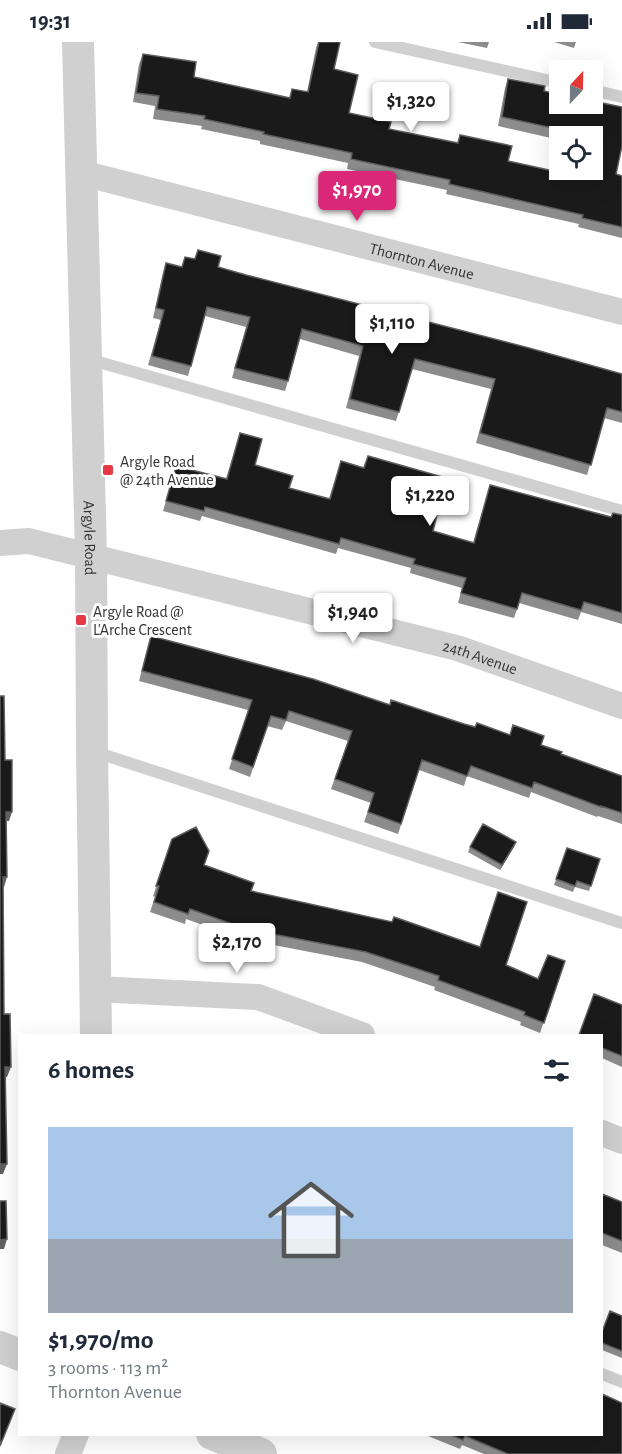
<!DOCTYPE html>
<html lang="en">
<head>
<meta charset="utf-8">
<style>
	:root { --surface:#fff; --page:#f2f2f3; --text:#1f2937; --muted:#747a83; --line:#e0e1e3; --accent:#db2777 }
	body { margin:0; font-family:"Alegreya Sans",sans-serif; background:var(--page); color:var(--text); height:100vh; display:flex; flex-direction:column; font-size:22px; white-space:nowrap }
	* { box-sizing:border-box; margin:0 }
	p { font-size:20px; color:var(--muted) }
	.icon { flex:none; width:33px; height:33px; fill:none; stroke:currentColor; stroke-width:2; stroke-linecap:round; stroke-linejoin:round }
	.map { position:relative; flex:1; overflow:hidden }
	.drawer { position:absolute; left:18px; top:992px; width:585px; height:402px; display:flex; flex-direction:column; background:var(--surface); border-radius:0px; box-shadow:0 6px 24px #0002 }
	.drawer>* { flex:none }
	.needle { width:39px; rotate:22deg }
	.fabs { position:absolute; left:549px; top:18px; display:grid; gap:12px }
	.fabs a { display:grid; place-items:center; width:54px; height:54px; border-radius:0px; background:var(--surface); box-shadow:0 6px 24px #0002; font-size:30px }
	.price { position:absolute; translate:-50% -51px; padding:0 14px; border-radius:6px; background:#fff; color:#222; font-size:20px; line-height:39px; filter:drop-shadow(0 2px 3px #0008) }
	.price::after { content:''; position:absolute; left:50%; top:36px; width:18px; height:14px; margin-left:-9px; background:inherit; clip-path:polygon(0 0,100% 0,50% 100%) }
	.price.on { background:var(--accent); color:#fff }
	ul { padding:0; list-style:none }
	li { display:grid; align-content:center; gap:12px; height:318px; padding:0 30px }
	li+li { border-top:2px solid var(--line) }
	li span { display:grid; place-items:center; height:186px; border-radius:0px; color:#555 }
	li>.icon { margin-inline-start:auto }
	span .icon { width:108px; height:108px; fill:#fffc; stroke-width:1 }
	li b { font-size:26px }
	h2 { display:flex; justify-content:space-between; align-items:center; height:72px; padding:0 30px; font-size:26px }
	.status { display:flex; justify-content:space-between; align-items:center; height:42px; padding:0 30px; background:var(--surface); direction:ltr }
	.status svg { height:16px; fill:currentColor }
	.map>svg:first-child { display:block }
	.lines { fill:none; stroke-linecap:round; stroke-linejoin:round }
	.service { stroke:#d0d0d0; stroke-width:12 }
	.minor { stroke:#d0d0d0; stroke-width:26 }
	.tertiary { stroke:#d0d0d0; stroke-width:32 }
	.wall { fill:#8c8c8c }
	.shaded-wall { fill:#5f5f5f }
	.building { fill:#1a1a1a; stroke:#5f5f5f; stroke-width:1.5 }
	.poi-dot { fill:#e63946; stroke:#fff; stroke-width:2 }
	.labels { text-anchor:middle; stroke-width:6; stroke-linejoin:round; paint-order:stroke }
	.street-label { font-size:16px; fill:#333; stroke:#fff }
	.poi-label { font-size:16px; fill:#333; stroke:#fff; text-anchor:start }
</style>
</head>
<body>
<div class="status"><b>19:31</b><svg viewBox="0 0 49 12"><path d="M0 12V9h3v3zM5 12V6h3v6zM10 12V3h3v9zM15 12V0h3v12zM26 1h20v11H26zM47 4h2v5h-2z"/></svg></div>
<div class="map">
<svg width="622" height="1412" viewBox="0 0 622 1412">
	<rect width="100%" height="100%" fill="#fff"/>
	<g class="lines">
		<!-- service -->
		<path class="service" d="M375,0L560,41
			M592,48L622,55
			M88,317L622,469
			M92,709L622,881
			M602,1332L622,1340"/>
		<!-- minor -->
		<g class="minor">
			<path id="s1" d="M82,131L622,270"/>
			<path id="s2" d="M0,501L29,499L457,606L622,664"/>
			<path d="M96,947L258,955L362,993"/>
			<path d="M602,1091L622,1099"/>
			<path d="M68,1412L76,1392"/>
		</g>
		<!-- tertiary -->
		<g class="tertiary">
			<path id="s3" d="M78,0L91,514L92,708L96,993"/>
			<path d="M0,1305L20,1313"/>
			<path d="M212,1392L261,1412"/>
		</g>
	</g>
	<!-- wall -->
	<path class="wall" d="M318,0H339L334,27L349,71L389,87L457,101L460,93L508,119L575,134L576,128H592V94H560V98L498,84L505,46L508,37L544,49L592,62L616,132L622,134V196L578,185L579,182L446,152L447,148L347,127L348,121L260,102V99L201,87L202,84L153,77L155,64L133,60L139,22L143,12L194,35L289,56L292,47L307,50L316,6Z
		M458,0H489L487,6Z
		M554,0H576L574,6Z
		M198,208L218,225L246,233L622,332V381L604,376L587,433L476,401L491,347L412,327L396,379L346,366L359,314L300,297L288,339L285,349L232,336L246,285L205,274L188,334L148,323L161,278L153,276L163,231L166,221L182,225L185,215L194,217Z
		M240,391L255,423L289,446L329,457L341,419L363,426L368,414L433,489L473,501L490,443L611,475L622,473V582L581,570L578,578L519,561L514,576L458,561L462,546L410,531L411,526L338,506L336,512L202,474L200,479L163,469L176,424L226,437Z
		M151,594L390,663L510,693L541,703L561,712L622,734V782L598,774L597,775L531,750L529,756L467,734L464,744L419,728L398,792L364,780L371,761L331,747L348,699L286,679L282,688L267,684L250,735L229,727L248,668L139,639L148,604Z
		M172,797L204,823L251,849L506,923L538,937L565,919L540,991L520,983L521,980L434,948L435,945L362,920L242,897L186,877L185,882L150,870L155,855L153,854Z
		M516,800L514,805L500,828L468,810L470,805Z
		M567,806L600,817L589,849L575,845L573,850L554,843Z
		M622,963V1025L602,1016V993Z
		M602,1152L622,1160V1211L602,1203Z
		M622,1274V1316L602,1308V1290Z
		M423,1392H602L622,1412H484L462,1403L460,1407Z"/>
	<!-- shaded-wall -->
	<path class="shaded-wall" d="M6,770H12L9,779H3Z
		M516,800L514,805L500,828L502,823Z
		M3,835H7L4,845H0Z
		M5,1025H11L7,1035H2Z
		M0,1122H7L3,1132H0Z
		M7,1197L4,1207H0V1198Z"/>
	<!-- building -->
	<path class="building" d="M319,0H340L334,27L358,33L349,71L391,80L389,87L458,101L460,93L512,104L508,119L576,134L578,128H592V94H585V93L502,75L508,37L545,44L544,49L560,53V62H592V59L622,65V104L616,132L622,134V185L582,176L583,173L449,142L450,138L351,117L352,111L263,92L264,90L204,77L205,74L157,67L159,54L136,51L143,12L196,20L194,35L290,56L292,47L308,50Z
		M198,208L221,214L218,225L246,233L529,306L622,332V370L607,366L591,423L480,391L495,337L415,317L399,370L350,357L363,304L302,287L288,339L235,326L250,275L207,265L191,324L152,314L164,268L156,266L166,221L182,225L185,215L195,217Z
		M240,391L262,397L255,423L293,434L289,446L330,457L341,419L364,426L368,414L446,436L433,489L474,501L490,443L611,475L613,471L622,473V571L584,560L581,568L522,551L517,567L461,551L466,536L413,522L415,517L341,496L339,502L205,465L204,469L166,459L176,424L227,437Z
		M151,594L313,637L390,663L391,658L464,682L475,685L477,681L510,693L513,683L544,694L541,703L562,710L561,712L622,734V771L601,764V765L534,740L532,746L471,724L467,734L422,718L401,782L368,770L374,751L335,737L352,689L289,669L286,678L271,674L253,725L232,717L252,658L142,629Z
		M0,654H4L5,718H12V770H6L7,835H3L4,972H10L11,1025H5L7,1122H0Z
		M483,782L516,800L502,823L470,805Z
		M196,785L209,809L204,823L254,841L251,849L392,880L394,875L480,905L498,850L527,860L506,923L538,937L548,913L565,919L544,981L524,973L525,970L438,938L439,934L366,910L246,887L190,867L188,872L154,860L159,844H156L172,797Z
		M567,806L600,817L591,844L577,839L575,844L556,837Z
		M594,952L622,963V1014L602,1006V993H579Z
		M602,1152L622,1160V1199L602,1191Z
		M0,1159H6L7,1197L0,1198Z
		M610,1269L622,1274V1309L602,1301V1290Z
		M602,1352L622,1361V1412H508L465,1394L463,1398L448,1392H602Z
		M0,1361L15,1367L0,1404Z"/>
	<!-- markers -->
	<g class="poi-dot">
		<rect x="102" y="422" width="12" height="12" rx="3"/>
		<rect x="75" y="572" width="12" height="12" rx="3"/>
	</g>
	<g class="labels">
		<!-- street labels -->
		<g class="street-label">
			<text dy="6" stroke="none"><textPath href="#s1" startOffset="351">Thornton Avenue</textPath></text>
			<text dy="6" stroke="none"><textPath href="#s3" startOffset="496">Argyle Road</textPath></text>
			<text dy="6" stroke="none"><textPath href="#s2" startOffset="495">24th Avenue</textPath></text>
		</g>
		<!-- poi labels -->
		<g class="poi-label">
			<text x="120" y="425">Argyle Road<tspan x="120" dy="18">@ 24th Avenue</tspan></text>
			<text x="93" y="575">Argyle Road @<tspan x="93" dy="18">L'Arche Crescent</tspan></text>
		</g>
	</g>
</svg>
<div class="fabs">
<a><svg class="needle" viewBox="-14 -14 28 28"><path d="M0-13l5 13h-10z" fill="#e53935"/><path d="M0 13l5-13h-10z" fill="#747a83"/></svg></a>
<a><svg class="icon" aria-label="locate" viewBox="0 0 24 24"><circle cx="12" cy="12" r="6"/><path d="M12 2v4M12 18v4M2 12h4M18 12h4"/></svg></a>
</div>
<b class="price" style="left:411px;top:91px">$1,320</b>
<b class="price on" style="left:357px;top:180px">$1,970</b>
<b class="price" style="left:392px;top:313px">$1,110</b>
<b class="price" style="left:430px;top:485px">$1,220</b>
<b class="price" style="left:353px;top:602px">$1,940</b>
<b class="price" style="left:237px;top:932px">$2,170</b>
<section class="drawer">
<h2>6 homes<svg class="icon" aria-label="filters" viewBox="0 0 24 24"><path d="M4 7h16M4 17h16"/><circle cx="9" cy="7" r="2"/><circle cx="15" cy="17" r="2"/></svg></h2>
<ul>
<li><span style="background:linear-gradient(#a9c7e8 60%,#9aa5b1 0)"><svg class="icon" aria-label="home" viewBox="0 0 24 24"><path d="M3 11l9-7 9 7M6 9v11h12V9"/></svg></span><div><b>$1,970/mo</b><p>3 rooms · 113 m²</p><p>Thornton Avenue</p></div></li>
</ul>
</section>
</div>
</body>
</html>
